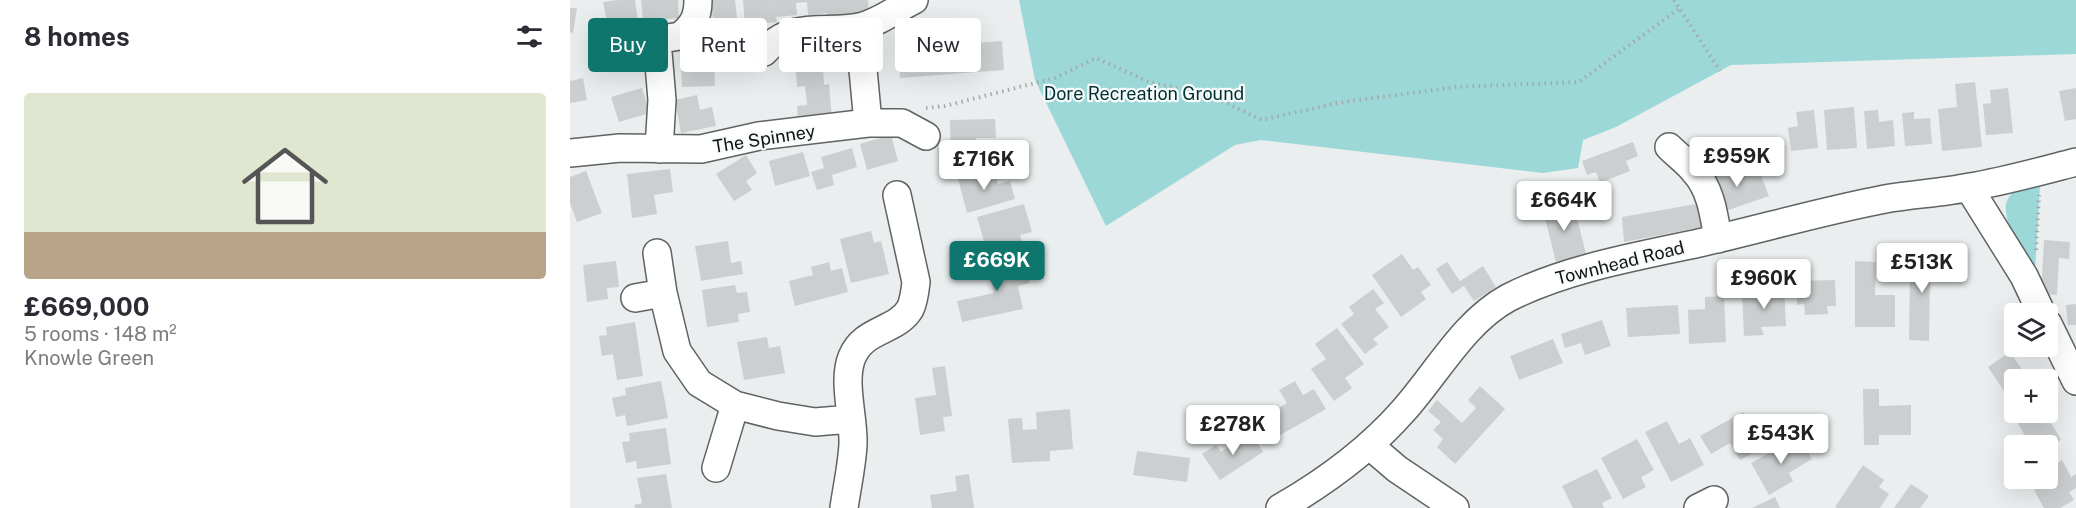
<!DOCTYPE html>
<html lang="en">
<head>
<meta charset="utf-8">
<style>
	:root { --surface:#fff; --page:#f7f7f7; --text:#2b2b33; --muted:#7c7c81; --line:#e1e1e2; --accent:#0f766e }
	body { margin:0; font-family:"Public Sans",sans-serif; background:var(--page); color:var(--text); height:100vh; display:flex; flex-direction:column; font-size:22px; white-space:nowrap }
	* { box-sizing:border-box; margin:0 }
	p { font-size:20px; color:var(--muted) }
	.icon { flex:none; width:33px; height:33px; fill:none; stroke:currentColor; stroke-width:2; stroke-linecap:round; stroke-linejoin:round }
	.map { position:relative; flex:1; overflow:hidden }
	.side { display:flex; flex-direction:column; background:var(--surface); width:570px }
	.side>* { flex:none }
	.top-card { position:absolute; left:18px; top:18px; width:570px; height:54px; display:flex; gap:12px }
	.buttons { position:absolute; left:1434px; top:303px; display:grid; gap:12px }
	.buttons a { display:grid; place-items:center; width:54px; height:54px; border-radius:6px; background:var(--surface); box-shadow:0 6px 24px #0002; font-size:30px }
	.price { position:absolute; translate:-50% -51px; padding:0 14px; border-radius:6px; background:#fff; color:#222; font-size:20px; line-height:39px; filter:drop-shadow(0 2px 3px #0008) }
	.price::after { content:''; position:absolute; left:50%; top:36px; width:18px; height:14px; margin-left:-9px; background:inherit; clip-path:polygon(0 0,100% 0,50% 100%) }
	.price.selected { background:var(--accent); color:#fff }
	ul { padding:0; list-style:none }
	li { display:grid; align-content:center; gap:12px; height:318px; padding:0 24px }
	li+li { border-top:2px solid var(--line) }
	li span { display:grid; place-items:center; height:186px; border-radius:6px; color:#555 }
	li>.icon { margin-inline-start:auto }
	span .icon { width:108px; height:108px; fill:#fffc; stroke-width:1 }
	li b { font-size:26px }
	h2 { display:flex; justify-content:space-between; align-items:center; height:72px; padding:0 24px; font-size:26px }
	.chip { padding:0 21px; border-radius:6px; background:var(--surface); box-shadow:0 6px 24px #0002; font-size:21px; line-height:54px }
	.chip.selected { background:var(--accent); color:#fff }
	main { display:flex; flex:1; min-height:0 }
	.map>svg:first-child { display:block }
	.green { fill:#9cd8d8 }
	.building { fill:#cbcfcf }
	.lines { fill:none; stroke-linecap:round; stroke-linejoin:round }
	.minor-casing { stroke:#5f6363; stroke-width:30 }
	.path { stroke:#a5a9a9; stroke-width:4; stroke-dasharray:1.5 4.5; stroke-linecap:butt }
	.minor { stroke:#fff; stroke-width:27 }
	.labels { text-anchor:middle; stroke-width:4.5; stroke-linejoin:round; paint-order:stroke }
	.park-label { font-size:18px; fill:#003030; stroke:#f7fbfb }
	.street-label { font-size:18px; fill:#111313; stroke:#f7fbfb }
</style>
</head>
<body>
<main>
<section class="side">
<h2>8 homes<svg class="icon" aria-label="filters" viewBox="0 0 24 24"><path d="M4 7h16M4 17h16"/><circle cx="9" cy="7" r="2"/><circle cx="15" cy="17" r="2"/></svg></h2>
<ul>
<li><span style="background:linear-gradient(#dfe7d0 75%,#b9a48a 0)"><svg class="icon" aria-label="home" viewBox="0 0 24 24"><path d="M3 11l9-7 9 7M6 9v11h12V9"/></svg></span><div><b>£669,000</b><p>5 rooms · 148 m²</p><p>Knowle Green</p></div></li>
</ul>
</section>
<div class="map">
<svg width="1506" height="508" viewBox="0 0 1506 508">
	<rect width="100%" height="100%" fill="#eaeeee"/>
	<!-- green -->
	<path class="green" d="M449,0H1506V54L1161,65L1046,127L1013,140L1008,168L973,173L691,140L665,145L536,226L465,80Z
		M1470,185L1465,271C1455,255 1426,215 1439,197C1445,188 1460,187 1470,185Z"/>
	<!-- building -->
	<path class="building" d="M47,0H65L68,21L38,26L33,2Z
		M71,0H108L109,18L73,21Z
		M141,0H165L168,28L144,31Z
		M173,0H298L299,16L258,19L257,13L238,15L237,2L226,3L227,15L206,17L207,22L175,25Z
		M0,8H7L3,33L0,32Z
		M351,20L353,47L432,41L434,70L330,78L325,22Z
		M224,41H240L241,55L252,54L254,85L259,84L262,119L228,121L227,106L237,105L235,86L227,87Z
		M144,63L145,86L112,87L111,64Z
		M13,78L17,100L0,103V81Z
		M1405,82L1412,147L1372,151L1368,109L1387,107L1385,84Z
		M72,88L80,113L49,122L41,97Z
		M1438,88L1443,133L1416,135L1413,104L1421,103L1420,90Z
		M1506,88V119L1495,121L1489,91Z
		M127,95L130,110L142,107L146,126L111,133L105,100Z
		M1284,107L1287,148L1257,150L1254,110Z
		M1244,110L1248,148L1221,151L1218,128L1228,126L1226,112Z
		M1308,110L1309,122L1323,120L1325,146L1297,149L1294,111Z
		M1344,112V119L1360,118L1362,144L1335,146L1332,113Z
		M425,119L426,138H406L407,159L381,160L380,120Z
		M321,135L328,161L297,170L290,144Z
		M1063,142L1068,156L1056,161L1060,171L1030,183L1026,172L1017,175L1012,161Z
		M282,148L287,167L262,175L264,185L247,190L241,172L254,168L251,157Z
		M233,152L240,176L205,186L199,161Z
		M176,155L187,173L176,181L182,190L164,201L146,174Z
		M1187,165L1199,196L1150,213L1136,175L1155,168L1158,176Z
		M100,169L103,192L84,195L87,214L62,218L57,174Z
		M424,169L428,184L440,181L445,199L397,213L388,179Z
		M16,171L32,213L7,222L0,203V177Z
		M1003,202L1016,254L986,262L973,210Z
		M1132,203L1137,226L1054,242L1052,217Z
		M454,204L462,232L450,235L452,242L417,252L407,217Z
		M301,231L304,243L311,241L319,274L281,283L270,239Z
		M1474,240L1500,242L1499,259L1489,258L1487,295L1471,294Z
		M158,241L161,263L171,261L173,274L131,281L125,246Z
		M1349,248L1368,249V277L1360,276L1359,341L1339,340L1340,271H1348Z
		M832,254L843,270L848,267L861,285L851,292L856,299L831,317L802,275Z
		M441,256L444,271L457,268L460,283L448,286L453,309L392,322L387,301L424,293L417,262Z
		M46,261L49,287L37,288L38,299L17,302L13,265Z
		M1285,261L1306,262L1305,295H1325V327H1285Z
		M259,262L261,271L272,268L278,292L225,306L219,281L243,275L241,267Z
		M877,262L890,281L913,266L926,287L904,301L894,286L882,294L866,269Z
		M1265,280L1266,306H1257L1258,314L1235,315L1234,304L1227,305V281Z
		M1214,284L1216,326L1191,327L1194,335L1174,336L1172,294L1199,292V286Z
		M165,285L167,293L177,292L180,312L168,314L169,322L137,327L132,290Z
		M803,289L814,303L805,309L819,327L803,339L808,344L795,354L771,324L784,314L779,307Z
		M1154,296L1156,342L1119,344L1118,310L1135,309V297Z
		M1506,304V325H1498L1496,305Z
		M1108,305L1110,334L1058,337L1056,308Z
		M1032,320L1041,346L1015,355L1011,343L995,348L991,334Z
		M65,322L73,376L47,380L43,354L32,356L29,336L37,335L36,327Z
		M767,328L794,364L775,378L782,388L764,401L741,369L756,359L745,344Z
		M197,337L199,348L210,346L215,373L174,380L167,342Z
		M983,339L993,363L949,380L940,356Z
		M1440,352L1459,380H1444V391L1437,396L1418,367Z
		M375,366L382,416L373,417L375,431L350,435L345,398L366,395L362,368Z
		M91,381L98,418L57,426L55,415L46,417L42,398L56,395L55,388Z
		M725,381L733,395L744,389L756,409L705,438L693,417L717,403L709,390Z
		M910,386L935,409L885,464L867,447L873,439L863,430L871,422L858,411L867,400L892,423L906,408L898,400Z
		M1293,389H1309V406L1341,405V435H1309V445H1294Z
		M1444,407V412H1475L1491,440L1478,448V446H1461L1440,410Z
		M500,409L503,449L480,451V461L442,463L438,419L452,418L453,430L467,429L466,412Z
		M1173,412L1193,448L1170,460L1160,443L1141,454L1130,436Z
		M1097,421L1109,444L1120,438L1134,465L1101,482L1075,432Z
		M96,428L101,464L67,469L66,461L56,463L52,442L60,441L59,433Z
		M681,432L693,452L650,480L632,454L646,445L651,452Z
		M1229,437L1242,459L1219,473L1223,481L1199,495L1181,463Z
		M1067,439L1084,470L1071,477L1076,487L1053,499L1031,458Z
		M567,451L620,458L617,482L563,475Z
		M1492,460L1501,477L1506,474V488L1499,492L1504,500L1490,508H1474L1464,490L1475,484L1472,478H1478V468Z
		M1293,465L1314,480L1309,487L1319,494L1310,508H1267L1265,507Z
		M1027,469L1042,498L1032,503L1034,508H1003L992,486Z
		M96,474L102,508H65L64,505L72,503L67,478Z
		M399,474L404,508H362L360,495L387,491L385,476Z
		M1341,484L1359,496L1350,508H1324Z
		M1205,497L1210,508H1182Z"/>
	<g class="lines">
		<defs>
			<path id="minor" d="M289,27L298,123
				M87,40L92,100L89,149
				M43,47L110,36C123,26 128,17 128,0
				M194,52C222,20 254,34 290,27C310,22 326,9 344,0
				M1099,147C1107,155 1117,162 1124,171C1141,189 1144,215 1148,239
				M0,153L50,148L131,149L189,136L298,123H332L356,136
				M1399,188L1454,276L1472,314
				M87,253L93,293L107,351L129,383L165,405L208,416L245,422L281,419
				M65,298L93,293
				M1478,324L1506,381
				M799,445L827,469L885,508
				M146,468L165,405
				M274,508C277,487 282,465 283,444C284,418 272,381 282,357C294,328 326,332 340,309C344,301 345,291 346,282L327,195
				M710,508C755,482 800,449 834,410C867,373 894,322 938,298C994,269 1068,256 1129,243C1191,229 1252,211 1315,199C1343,194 1372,193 1400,187C1436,181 1471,171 1506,162
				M1128,508L1144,500"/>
		</defs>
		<!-- minor casing -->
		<use href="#minor" class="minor-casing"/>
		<!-- path -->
		<path class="path" d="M1104,0L1150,71
			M356,108L375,106L485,78L526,58L579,82L639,95L692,120L767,103L886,87L1009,82L1110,8
			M1466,250L1469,195"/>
		<!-- minor -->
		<use href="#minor" class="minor"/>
	</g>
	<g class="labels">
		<!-- park labels -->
		<g class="park-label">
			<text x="574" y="100">Dore Recreation Ground</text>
		</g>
		<!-- street labels -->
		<g class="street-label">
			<text transform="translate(194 139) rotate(-9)" y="6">The Spinney</text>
			<text transform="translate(1050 263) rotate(-14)" y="6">Townhead Road</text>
		</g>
	</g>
</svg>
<div class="buttons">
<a><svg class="icon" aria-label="layers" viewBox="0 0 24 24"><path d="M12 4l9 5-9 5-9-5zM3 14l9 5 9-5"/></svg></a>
<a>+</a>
<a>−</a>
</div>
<b class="price" style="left:1167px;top:188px">£959K</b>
<b class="price" style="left:414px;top:191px">£716K</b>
<b class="price" style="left:994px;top:232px">£664K</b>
<b class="price selected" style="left:427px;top:292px">£669K</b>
<b class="price" style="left:1352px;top:294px">£513K</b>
<b class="price" style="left:1194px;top:310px">£960K</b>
<b class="price" style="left:663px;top:456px">£278K</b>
<b class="price" style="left:1211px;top:465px">£543K</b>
<div class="top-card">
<a class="chip selected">Buy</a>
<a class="chip">Rent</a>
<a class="chip">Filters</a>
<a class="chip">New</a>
</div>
</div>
</main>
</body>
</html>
